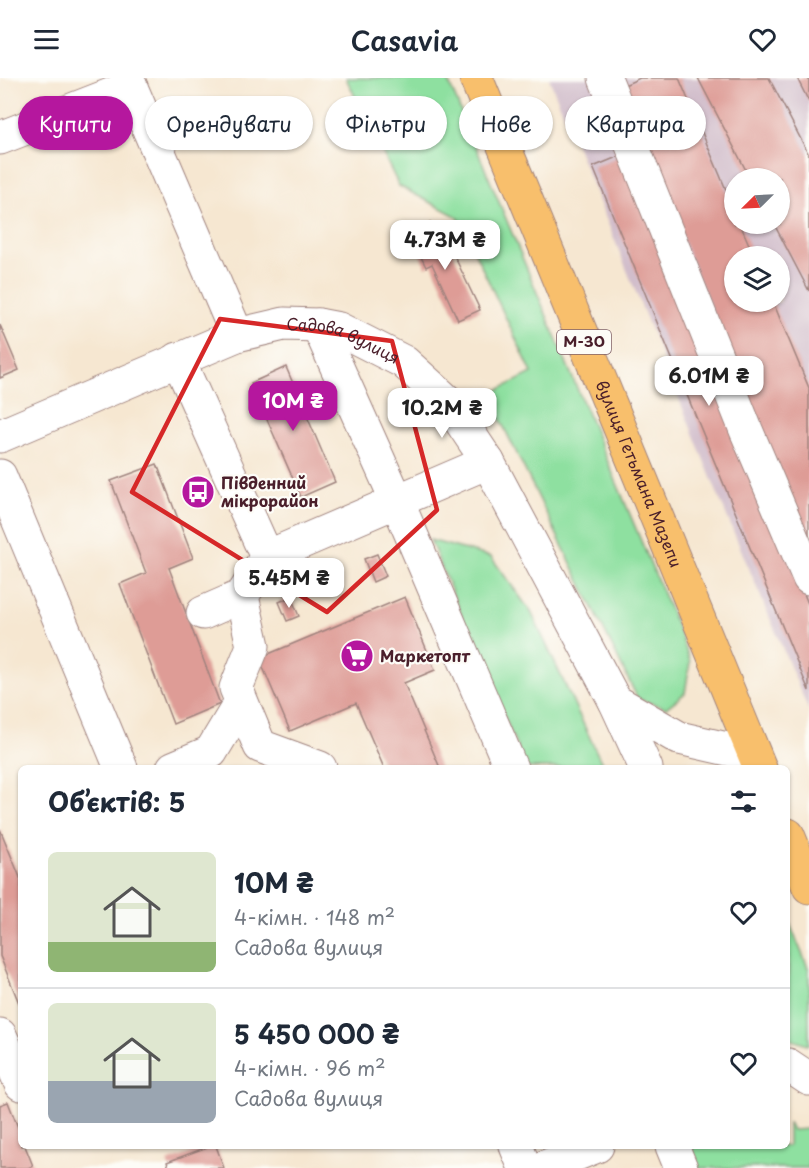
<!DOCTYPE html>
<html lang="uk">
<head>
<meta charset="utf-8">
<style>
	:root { --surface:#fff; --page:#f2f2f3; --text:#1f2937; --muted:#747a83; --line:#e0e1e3; --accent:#b5179e }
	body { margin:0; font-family:"Playpen Sans",sans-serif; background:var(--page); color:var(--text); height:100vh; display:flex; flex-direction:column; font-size:22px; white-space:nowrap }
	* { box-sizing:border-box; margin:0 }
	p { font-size:20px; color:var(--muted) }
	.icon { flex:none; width:33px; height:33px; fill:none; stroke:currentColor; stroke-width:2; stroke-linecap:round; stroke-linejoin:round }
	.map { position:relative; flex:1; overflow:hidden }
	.panel { position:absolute; left:18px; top:687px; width:772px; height:384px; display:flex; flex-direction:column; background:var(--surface); border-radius:9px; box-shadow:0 2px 4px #0004 }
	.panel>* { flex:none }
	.hud { position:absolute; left:18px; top:18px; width:774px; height:54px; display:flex; gap:12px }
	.needle { width:39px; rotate:246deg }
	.tools { position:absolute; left:724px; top:90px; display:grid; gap:12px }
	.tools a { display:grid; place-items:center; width:66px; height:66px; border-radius:50%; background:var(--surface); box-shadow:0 2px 4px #0004; font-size:30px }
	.price { position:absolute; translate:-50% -51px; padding:0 14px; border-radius:12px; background:#fff; color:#222; font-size:20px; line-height:39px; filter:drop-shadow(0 2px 3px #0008) }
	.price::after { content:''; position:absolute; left:50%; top:36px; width:18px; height:14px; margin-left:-9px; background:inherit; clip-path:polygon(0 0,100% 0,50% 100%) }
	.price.selected { background:var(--accent); color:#fff }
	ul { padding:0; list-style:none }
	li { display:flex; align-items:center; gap:18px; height:150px; padding:0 30px }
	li+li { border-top:2px solid var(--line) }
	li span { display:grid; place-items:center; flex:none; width:168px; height:120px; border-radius:9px; color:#555 }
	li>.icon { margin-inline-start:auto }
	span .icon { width:72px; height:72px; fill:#fffc; stroke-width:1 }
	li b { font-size:26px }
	h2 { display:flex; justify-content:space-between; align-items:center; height:72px; padding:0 30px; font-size:26px }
	.tag { padding:0 21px; border-radius:27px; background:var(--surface); box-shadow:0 2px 4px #0004; font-size:21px; line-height:54px }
	.tag.selected { background:var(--accent); color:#fff }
	header { display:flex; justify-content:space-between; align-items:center; height:78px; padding:0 30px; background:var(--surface); font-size:27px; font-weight:600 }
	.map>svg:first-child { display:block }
	.industrial { fill:#d1bdcb; fill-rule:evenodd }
	.green { fill:#8ee0a0; stroke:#6c8066; stroke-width:1.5 }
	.building { fill:#de9c96 }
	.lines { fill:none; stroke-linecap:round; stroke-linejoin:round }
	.minor-casing { stroke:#a0837e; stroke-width:35 }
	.highway-casing { stroke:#a0837e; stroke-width:35 }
	.minor { stroke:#fff; stroke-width:33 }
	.highway { stroke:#f8bf6c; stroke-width:33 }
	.marked { fill:none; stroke:#d62828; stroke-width:4.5; stroke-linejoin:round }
	.labels { text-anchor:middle; stroke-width:4.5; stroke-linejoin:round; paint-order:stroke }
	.shield { fill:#fdfcf7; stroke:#806168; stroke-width:1.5 }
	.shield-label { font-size:15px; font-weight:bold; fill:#4a1f2b }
	.street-label { font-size:16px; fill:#4a1f2b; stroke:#fdfcf7 }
	.poi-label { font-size:16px; font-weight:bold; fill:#4a1f2b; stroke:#fdfcf7; text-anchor:start }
</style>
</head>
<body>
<header><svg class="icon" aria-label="menu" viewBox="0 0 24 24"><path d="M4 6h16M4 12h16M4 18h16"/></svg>Casavia<svg class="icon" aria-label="heart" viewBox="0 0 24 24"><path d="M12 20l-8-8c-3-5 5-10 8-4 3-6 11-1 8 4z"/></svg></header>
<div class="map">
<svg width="809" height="1090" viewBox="0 0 809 1090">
	<rect width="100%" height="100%" fill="#fdfcf7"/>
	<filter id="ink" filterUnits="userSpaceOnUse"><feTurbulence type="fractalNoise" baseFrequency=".0167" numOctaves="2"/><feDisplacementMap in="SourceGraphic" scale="12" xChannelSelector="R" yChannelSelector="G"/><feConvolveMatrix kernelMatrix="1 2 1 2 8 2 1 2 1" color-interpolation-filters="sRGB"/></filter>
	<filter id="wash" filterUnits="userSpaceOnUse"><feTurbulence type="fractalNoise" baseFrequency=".008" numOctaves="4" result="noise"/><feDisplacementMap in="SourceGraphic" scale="24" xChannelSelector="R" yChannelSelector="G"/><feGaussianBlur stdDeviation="1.35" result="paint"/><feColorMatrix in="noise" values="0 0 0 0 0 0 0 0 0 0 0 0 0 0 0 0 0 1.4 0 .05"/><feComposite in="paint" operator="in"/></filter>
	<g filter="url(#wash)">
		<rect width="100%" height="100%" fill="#f6e7d1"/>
		<!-- industrial -->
		<path class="industrial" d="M549,0H809V633L718,417ZM735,100H780V146H735ZM735,178H780V224H735Z"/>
		<!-- green -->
		<path class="green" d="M346,0H447L683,563L690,584L685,615L666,630L638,621L488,317L532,295L458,139L399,108Z
			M430,462L491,479L531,534L604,690H526Z
			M788,842L809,892V966L807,967L790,961L788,955Z
			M788,1044L792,1052L809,1051V1090H695L686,1068H788Z"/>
		<g id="blocks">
			<!-- building -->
			<path class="building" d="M640,0H679L735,133V146H740L754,178H735V224H773L809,310V467L620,9Z
				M698,0H769L809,77V213L774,146H780V100H750Z
				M797,0H809V24Z
				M622,77L809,528V613L593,89Z
				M430,144L445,177L452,173L480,232L458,242L432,186L426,189L409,154Z
				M0,247L19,292L0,300Z
				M286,289L335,404L301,419L251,305Z
				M157,386L193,480L169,490L220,626L173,646L120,506L146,495L111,403Z
				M377,476L386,498L373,504L364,481Z
				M291,519L299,538L287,543L279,524Z
				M405,519L435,592L404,605L440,690H384L356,625L290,653L259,580Z
				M0,751L21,802V930L0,878Z
				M8,1024L21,1057V1068H25L33,1088L28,1090H0V1027Z
				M210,1068H216L224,1090H169L167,1084Z"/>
		</g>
	</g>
	<g filter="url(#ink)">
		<use href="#blocks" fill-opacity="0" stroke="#a0837e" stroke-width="1.5"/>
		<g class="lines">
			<defs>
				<g id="minor">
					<path d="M127,0L237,257"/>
					<path d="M605,0L746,352L809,500"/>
					<path d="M0,60L131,9"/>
					<path d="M318,247L397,423L511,690"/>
					<path d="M178,281L267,479L488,384"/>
					<path id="s1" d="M0,358L237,257L284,246L318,247L339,251L404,284L448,324L488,384L615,623L679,660L754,677"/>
					<path d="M0,398L121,690"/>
					<path d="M267,479L242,518L253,568L236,610L260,668L320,690"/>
					<path d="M203,535L242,518"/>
					<path d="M615,623L646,690"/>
					<path d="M173,690L211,674L241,624"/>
					<path d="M0,957L21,1006"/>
					<path d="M788,987L809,1001"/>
					<path d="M516,1068L525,1090"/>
					<path d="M672,1068L681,1090"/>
					<path d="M542,1090L597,1068"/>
				</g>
				<g id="highway">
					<path id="s2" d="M476,0L760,690"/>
					<path d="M788,757L809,809"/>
				</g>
			</defs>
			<!-- minor casing -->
			<use href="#minor" class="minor-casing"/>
			<!-- highway casing -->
			<use href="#highway" class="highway-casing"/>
			<!-- minor -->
			<use href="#minor" class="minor"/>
			<!-- highway -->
			<use href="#highway" class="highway"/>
		</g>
	</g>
	<!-- marked area -->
	<path class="marked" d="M220,241L392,263L437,432L327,534L132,414Z"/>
	<!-- icons -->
	<defs>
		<symbol id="bus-disc" viewBox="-11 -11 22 22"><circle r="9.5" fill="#b5179e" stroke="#fdfcf7"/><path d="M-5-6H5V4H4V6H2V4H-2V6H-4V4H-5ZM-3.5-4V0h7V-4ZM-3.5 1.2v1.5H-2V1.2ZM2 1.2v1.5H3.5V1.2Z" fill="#fff"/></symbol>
		<symbol id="supermarket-disc" viewBox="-11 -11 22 22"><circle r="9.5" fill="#b5179e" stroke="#fdfcf7"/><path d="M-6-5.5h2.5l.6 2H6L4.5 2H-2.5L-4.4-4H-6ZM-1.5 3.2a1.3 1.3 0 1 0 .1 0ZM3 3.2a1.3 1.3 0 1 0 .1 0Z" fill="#fff"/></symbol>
	</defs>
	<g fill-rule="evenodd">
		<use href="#bus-disc" x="179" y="395" width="38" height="38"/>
		<use href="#supermarket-disc" x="338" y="559" width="38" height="38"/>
	</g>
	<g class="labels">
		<!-- shield labels -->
		<rect class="shield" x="557" y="252" width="54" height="24" rx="4.5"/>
		<g class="shield-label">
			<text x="584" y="269">М-30</text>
		</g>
		<!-- street labels -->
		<g class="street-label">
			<text dy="6" stroke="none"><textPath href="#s1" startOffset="368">Садова вулиця</textPath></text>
			<text dy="6" stroke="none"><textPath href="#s2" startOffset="428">вулиця Гетьмана Мазепи</textPath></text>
		</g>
		<!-- poi labels -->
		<g class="poi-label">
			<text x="221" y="411">Південний<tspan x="221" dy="18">мікрорайон</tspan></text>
			<text x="380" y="584">Маркетопт</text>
		</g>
	</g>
</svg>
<div class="tools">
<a><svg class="needle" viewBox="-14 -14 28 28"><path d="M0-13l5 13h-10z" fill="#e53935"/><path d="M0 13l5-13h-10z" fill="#747a83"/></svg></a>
<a><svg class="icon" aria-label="layers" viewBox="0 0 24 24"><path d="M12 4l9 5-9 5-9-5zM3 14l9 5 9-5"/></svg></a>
</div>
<b class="price" style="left:445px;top:193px">4.73M ₴</b>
<b class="price" style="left:709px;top:329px">6.01M ₴</b>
<b class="price selected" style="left:293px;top:354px">10M ₴</b>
<b class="price" style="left:442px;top:361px">10.2M ₴</b>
<b class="price" style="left:289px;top:531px">5.45M ₴</b>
<div class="hud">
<a class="tag selected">Купити</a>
<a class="tag">Орендувати</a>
<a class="tag">Фільтри</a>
<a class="tag">Нове</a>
<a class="tag">Квартира</a>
</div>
<section class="panel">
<h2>Об’єктів: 5<svg class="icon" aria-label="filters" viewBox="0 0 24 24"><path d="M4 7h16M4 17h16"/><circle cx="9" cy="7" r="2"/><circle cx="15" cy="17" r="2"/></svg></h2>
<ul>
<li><span style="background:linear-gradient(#dfe7d0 75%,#8fb573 0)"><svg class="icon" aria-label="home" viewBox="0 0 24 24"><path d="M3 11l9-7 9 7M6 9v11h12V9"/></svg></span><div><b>10M ₴</b><p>4-кімн. · 148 m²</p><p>Садова вулиця</p></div><svg class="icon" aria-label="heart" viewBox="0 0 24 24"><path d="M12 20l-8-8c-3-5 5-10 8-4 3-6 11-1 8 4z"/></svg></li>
<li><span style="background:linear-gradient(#dfe7d0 65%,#9aa5b1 0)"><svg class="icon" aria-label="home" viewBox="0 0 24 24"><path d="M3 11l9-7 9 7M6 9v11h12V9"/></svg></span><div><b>5 450 000 ₴</b><p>4-кімн. · 96 m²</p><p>Садова вулиця</p></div><svg class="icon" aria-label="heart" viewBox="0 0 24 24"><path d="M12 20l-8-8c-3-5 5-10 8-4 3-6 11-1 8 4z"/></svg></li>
</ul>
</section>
</div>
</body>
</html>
